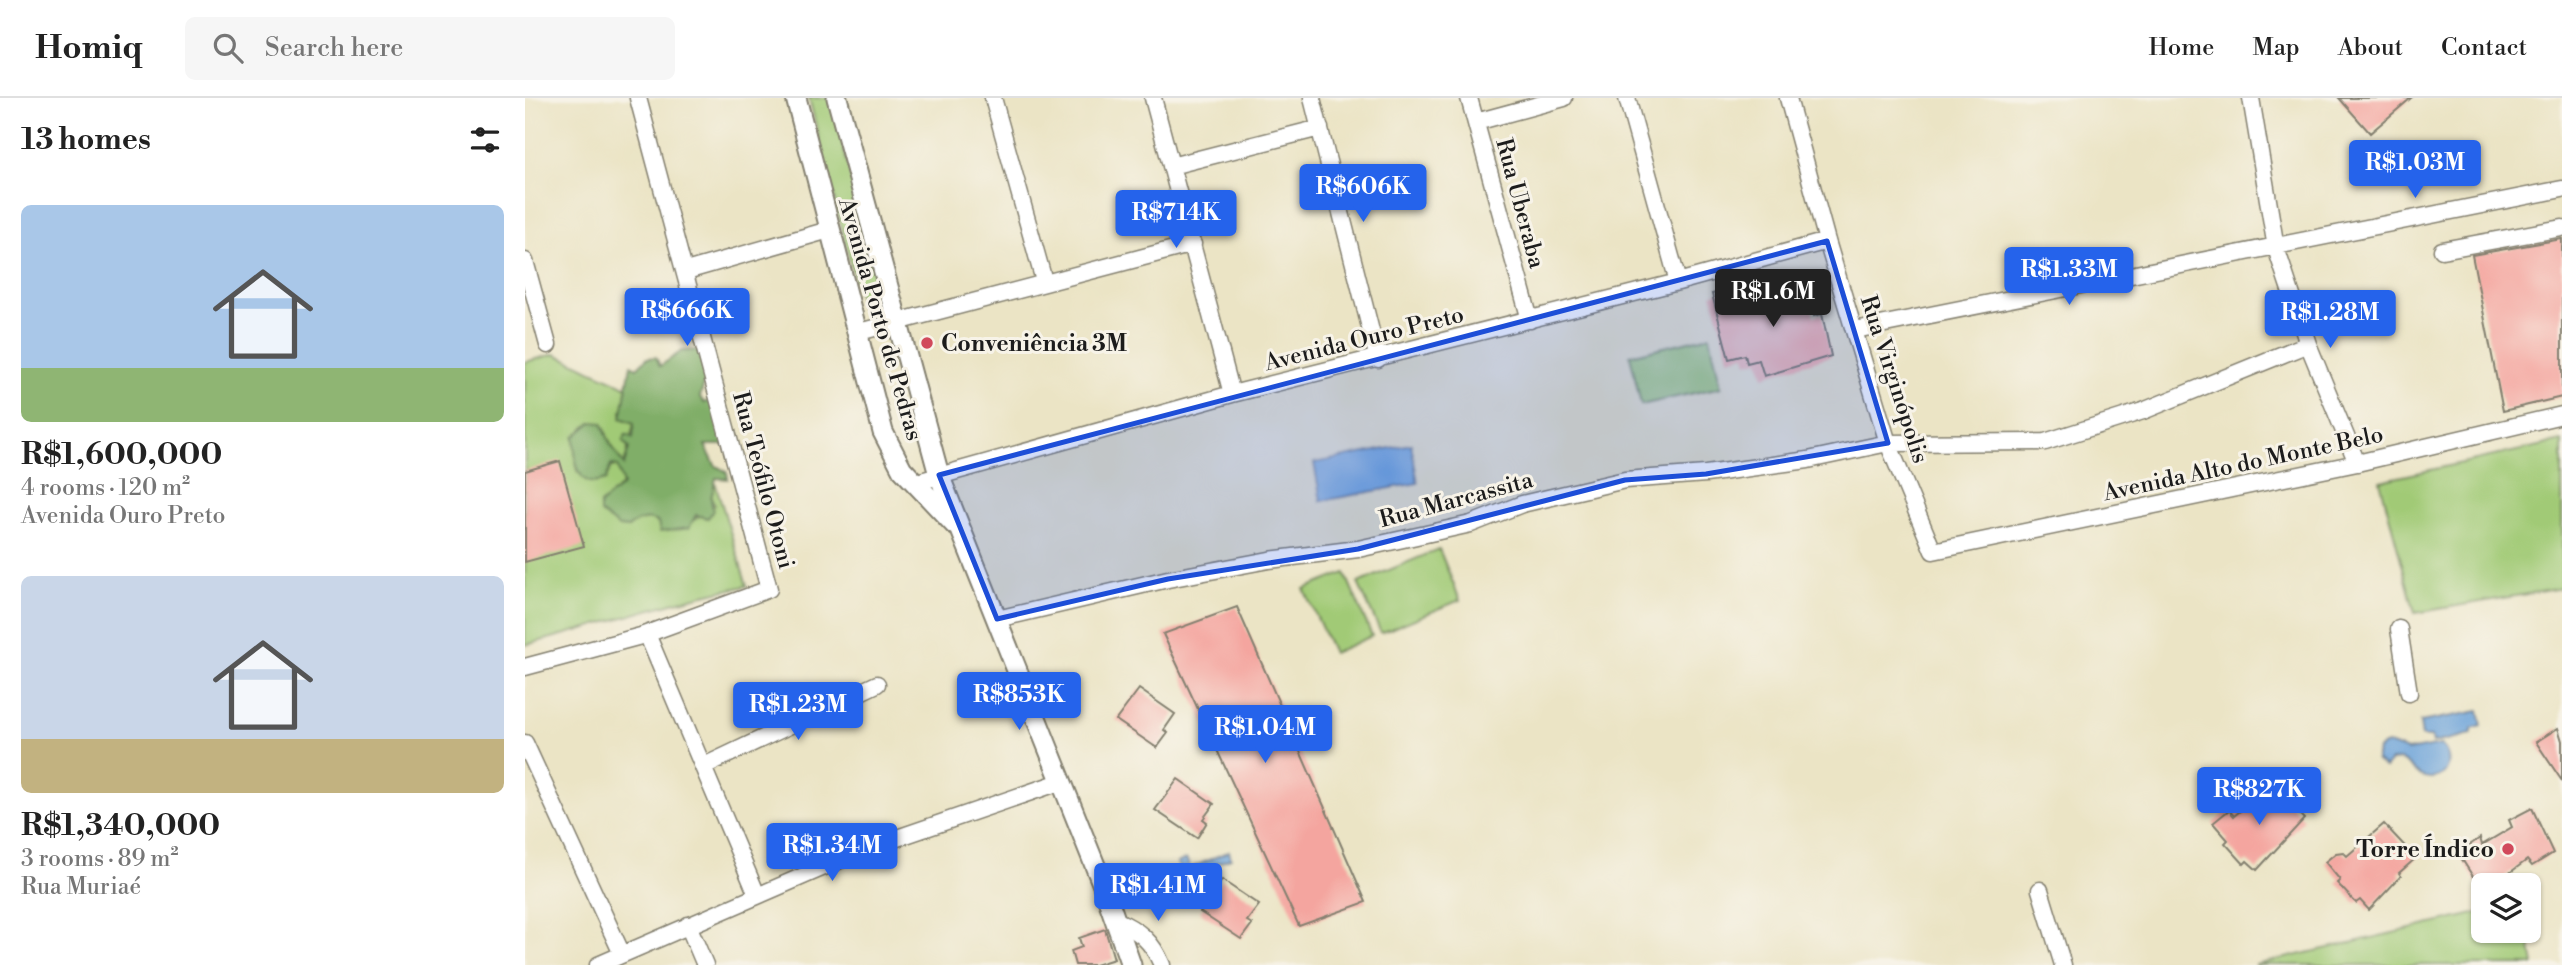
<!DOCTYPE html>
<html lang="en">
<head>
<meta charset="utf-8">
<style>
	:root { --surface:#fff; --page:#f6f6f6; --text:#222; --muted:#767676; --line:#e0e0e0; --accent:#2563eb }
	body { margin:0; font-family:"Libre Bodoni",serif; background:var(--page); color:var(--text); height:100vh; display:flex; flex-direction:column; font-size:26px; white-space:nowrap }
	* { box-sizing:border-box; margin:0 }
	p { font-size:23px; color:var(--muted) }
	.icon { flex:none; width:38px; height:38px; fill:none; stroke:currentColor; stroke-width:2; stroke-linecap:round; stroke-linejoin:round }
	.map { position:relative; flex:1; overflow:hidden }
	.details { display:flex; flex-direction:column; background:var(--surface); width:525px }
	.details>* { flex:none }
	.tools { position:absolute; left:1946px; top:775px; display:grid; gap:14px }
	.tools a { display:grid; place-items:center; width:70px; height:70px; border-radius:10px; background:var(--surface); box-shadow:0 2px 5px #0004; font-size:35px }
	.price { position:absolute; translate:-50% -60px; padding:0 16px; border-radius:7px; background:var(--accent); color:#fff; font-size:23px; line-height:46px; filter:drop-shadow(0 2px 4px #0008) }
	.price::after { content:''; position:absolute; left:50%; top:42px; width:21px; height:16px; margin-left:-10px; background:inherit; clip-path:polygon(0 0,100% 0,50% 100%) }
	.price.on { background:#222; color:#fff }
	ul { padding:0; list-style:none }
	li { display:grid; align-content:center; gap:14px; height:371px; padding:0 21px }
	li span { display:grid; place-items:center; height:217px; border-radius:10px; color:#555 }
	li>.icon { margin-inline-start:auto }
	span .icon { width:126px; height:126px; fill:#fffc; stroke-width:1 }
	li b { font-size:30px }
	h2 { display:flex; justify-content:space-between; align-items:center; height:84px; padding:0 21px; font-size:30px }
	header { display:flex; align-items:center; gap:42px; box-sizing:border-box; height:98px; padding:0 35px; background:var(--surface); border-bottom:2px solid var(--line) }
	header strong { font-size:33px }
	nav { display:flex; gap:38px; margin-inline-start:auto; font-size:24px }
	.search { width:490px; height:63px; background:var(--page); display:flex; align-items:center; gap:18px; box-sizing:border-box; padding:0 24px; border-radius:10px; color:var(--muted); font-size:26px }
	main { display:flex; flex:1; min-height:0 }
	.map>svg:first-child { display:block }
	.green { fill:#a1ca76; stroke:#5e7349; stroke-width:2 }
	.forest { fill:#80ae67; stroke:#4e6542; stroke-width:2 }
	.water { fill:#6ba2d9; stroke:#445f7a; stroke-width:2 }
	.building { fill:#f4a59f }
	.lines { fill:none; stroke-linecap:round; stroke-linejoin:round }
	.minor-casing { stroke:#848070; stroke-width:19 }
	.major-casing { stroke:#848070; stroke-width:23 }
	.minor { stroke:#fff; stroke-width:16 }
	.major { stroke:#fff; stroke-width:19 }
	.marked { fill:#1d4ed8; fill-opacity:0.2; stroke:#1d4ed8; stroke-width:5; stroke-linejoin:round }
	.poi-dot { fill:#d1495b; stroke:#f7f3e8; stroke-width:2.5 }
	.labels { text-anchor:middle; stroke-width:6; stroke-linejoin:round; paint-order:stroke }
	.street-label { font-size:23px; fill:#1c1c1c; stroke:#f7f3e8 }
	.poi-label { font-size:23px; font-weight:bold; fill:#1c1c1c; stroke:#f7f3e8; text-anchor:start }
</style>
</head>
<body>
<header>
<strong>Homiq</strong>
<div class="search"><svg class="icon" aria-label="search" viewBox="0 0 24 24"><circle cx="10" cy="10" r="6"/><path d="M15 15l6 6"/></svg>Search here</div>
<nav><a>Home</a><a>Map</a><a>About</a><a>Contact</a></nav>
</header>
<main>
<section class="details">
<h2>13 homes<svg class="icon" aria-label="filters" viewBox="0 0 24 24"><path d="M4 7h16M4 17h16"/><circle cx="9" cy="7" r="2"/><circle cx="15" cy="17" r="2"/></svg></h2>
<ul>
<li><span style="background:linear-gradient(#a9c7e8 75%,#8fb573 0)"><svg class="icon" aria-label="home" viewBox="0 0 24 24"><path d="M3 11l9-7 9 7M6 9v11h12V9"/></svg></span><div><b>R$1,600,000</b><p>4 rooms · 120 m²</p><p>Avenida Ouro Preto</p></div></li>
<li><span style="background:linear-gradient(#c9d6e8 75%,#c2b280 0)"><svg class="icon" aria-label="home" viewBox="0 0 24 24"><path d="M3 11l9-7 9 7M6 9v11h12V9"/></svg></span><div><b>R$1,340,000</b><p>3 rooms · 89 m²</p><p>Rua Muriaé</p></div></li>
</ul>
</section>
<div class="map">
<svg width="2037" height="867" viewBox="0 0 2037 867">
	<rect width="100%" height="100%" fill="#f7f3e8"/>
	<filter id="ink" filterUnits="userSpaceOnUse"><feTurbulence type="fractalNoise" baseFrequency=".0143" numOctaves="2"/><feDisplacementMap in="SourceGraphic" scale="14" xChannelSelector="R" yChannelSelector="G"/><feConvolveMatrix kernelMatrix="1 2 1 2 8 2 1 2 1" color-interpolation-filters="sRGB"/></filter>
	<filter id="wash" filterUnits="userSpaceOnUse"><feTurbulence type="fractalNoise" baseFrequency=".00686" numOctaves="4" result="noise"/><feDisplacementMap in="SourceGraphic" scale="28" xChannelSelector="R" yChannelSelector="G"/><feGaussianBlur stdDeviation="1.57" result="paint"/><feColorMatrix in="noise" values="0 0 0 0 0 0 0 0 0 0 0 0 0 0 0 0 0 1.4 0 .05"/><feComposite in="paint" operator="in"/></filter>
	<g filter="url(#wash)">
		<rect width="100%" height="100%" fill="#ebe4c5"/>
		<!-- green -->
		<path class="green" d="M284,0H306L358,208L351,216L337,212Z
			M1185,238L1196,289L1116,307L1105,257Z
			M30,256L103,289L97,320L109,325L99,368L85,345L77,325L49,339L53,375L92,368L99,382L93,393L75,406L103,430L110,424L126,420L143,433L167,423L190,407L186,400L190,384L222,488C146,501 74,529 0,547V264Z
			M2037,343V490L1890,515L1855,383Z
			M914,451L935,502L856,535L833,485Z
			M820,475L847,538L808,555L779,491Z
			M1958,814V833H2003L2009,867H1730Z"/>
		<!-- forest -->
		<path class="forest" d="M173,252L181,280L175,299L179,305L186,302L201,347H180L190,367L202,374L203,381L191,380L186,400L188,413L183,420L171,417L164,430L135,434L133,424C122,419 112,422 103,430L94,429L75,415V406L98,387L92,368L86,367L81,382C50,394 50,361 49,339L67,324L77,325L85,345L99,367L104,350L98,343L101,336L108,340L109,325L96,320L106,267L112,270L122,260L131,259L135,268L157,253Z"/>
		<!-- water -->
		<path class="water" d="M886,346L893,385L796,403L789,365Z
			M1954,613L1957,628L1947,631V636L1908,645L1906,639H1897L1895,624Z
			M1863,646L1882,653L1916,647C1928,657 1926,679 1907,680C1890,681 1888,667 1875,662L1866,663L1860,670L1851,662C1850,653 1854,648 1863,646Z
			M704,753L706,760L688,767L691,777L684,780L679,771L659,780L652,765L661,761L666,770Z"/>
		<g id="blocks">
			<!-- building -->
			<path class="building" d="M1814,0H1886L1845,35Z
				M2037,141V299L1978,313L1947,157Z
				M1281,187L1289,218L1297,216L1306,258L1239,278L1234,262L1222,265L1220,257L1204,261L1187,196L1208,190L1211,205Z
				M35,363L59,448L0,464V373Z
				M712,509L841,804L774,828L638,536Z
				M614,591L650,616L639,632L643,635L632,650L591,622Z
				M2033,630L2037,643V683L2011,644Z
				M653,681L689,706L678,721L682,724L672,740L630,712Z
				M1747,687L1779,721L1732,772L1722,763L1719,766L1700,745L1703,742L1688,725L1704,712L1709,718Z
				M2007,710L2028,755L2007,768L2002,762L1979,779L1980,788H1954L1933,755L1955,740L1957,747L1987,729L1984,722Z
				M1859,726L1891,760L1874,775L1876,778L1844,812L1835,802L1831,805L1812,785L1815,782L1800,764L1811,755L1818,754L1822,758Z
				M697,782L734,807L722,823L727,826L716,841L675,814Z
				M580,831L589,861L570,867H550L546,853L557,849L554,840Z"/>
		</g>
	</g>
	<g filter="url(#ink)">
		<use href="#blocks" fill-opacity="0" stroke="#848070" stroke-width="2"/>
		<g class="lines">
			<defs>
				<path id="minor" d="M468,0L519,183
					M628,0L707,296
					M787,0L853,261
					M944,0L1005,222
					M1102,0L1153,184
					M1263,0L1302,143L1363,345L1408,453L1832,365L2037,317
					M1726,0L1751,150L1783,246L1832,365
					M951,24L1039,0
					M646,68L795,30
					M1917,152L2037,130
					M0,163L23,247
					M161,173L304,132
					M1330,232L2037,91
					M334,234L668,146
					M389,385L707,296L1153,184L1302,143
					M472,521L643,481L744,462L833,451L946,426L997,406L1100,382L1181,376L1283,362L1363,345L1520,344L1618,313L1783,246
					M1874,531L1884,595
					M122,536L232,797
					M0,569L116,538L244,491L113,0
					M0,645L97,856
					M179,668L352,586
					M1515,792L1538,867
					M590,822C614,832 627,843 637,867
					M163,827L180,867
					M73,867L343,750L535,684"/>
				<path id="major" d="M271,0L358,334L377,371L430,427
					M312,0L414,377L579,790L606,867"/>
			</defs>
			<!-- minor casing -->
			<use href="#minor" class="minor-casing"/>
			<!-- major casing -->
			<use href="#major" class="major-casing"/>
			<!-- minor -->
			<use href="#minor" class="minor"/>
			<!-- major -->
			<use href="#major" class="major"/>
		</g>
	</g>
	<!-- marked area -->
	<path class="marked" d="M1302,143L1363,345L1181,376L1100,382L833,451L643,481L472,521L414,377Z"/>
	<!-- markers -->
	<g class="poi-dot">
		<circle cx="402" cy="245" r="7"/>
		<circle cx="1983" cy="751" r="7"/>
	</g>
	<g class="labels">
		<!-- street labels -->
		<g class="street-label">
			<text transform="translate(996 105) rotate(75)" y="8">Rua Uberaba</text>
			<text transform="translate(356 221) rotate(74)" y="8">Avenida Porto de Pedras</text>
			<text transform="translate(839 240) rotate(-14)" y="8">Avenida Ouro Preto</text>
			<text transform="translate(1370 281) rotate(72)" y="8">Rua Virginópolis</text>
			<text transform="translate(1718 365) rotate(-12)" y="8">Avenida Alto do Monte Belo</text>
			<text transform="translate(239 382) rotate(75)" y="8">Rua Teófilo Otoni</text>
			<text transform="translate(931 401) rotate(-15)" y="8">Rua Marcassita</text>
		</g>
		<!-- poi labels -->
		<g class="poi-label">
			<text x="416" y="253">Conveniência 3M</text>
			<text x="1969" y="759" text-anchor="end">Torre Índico</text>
		</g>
	</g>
</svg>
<div class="tools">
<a><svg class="icon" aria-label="layers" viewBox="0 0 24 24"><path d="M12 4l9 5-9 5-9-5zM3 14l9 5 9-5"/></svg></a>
</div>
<b class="price" style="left:1890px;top:102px">R$1.03M</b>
<b class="price" style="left:838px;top:126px">R$606K</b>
<b class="price" style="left:651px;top:152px">R$714K</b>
<b class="price" style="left:1544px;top:209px">R$1.33M</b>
<b class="price on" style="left:1248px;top:231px">R$1.6M</b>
<b class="price" style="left:162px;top:250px">R$666K</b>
<b class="price" style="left:1805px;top:252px">R$1.28M</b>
<b class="price" style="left:494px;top:634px">R$853K</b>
<b class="price" style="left:273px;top:644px">R$1.23M</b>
<b class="price" style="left:740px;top:667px">R$1.04M</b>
<b class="price" style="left:1734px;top:729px">R$827K</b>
<b class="price" style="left:307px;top:785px">R$1.34M</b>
<b class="price" style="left:633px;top:825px">R$1.41M</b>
</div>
</main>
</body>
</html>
